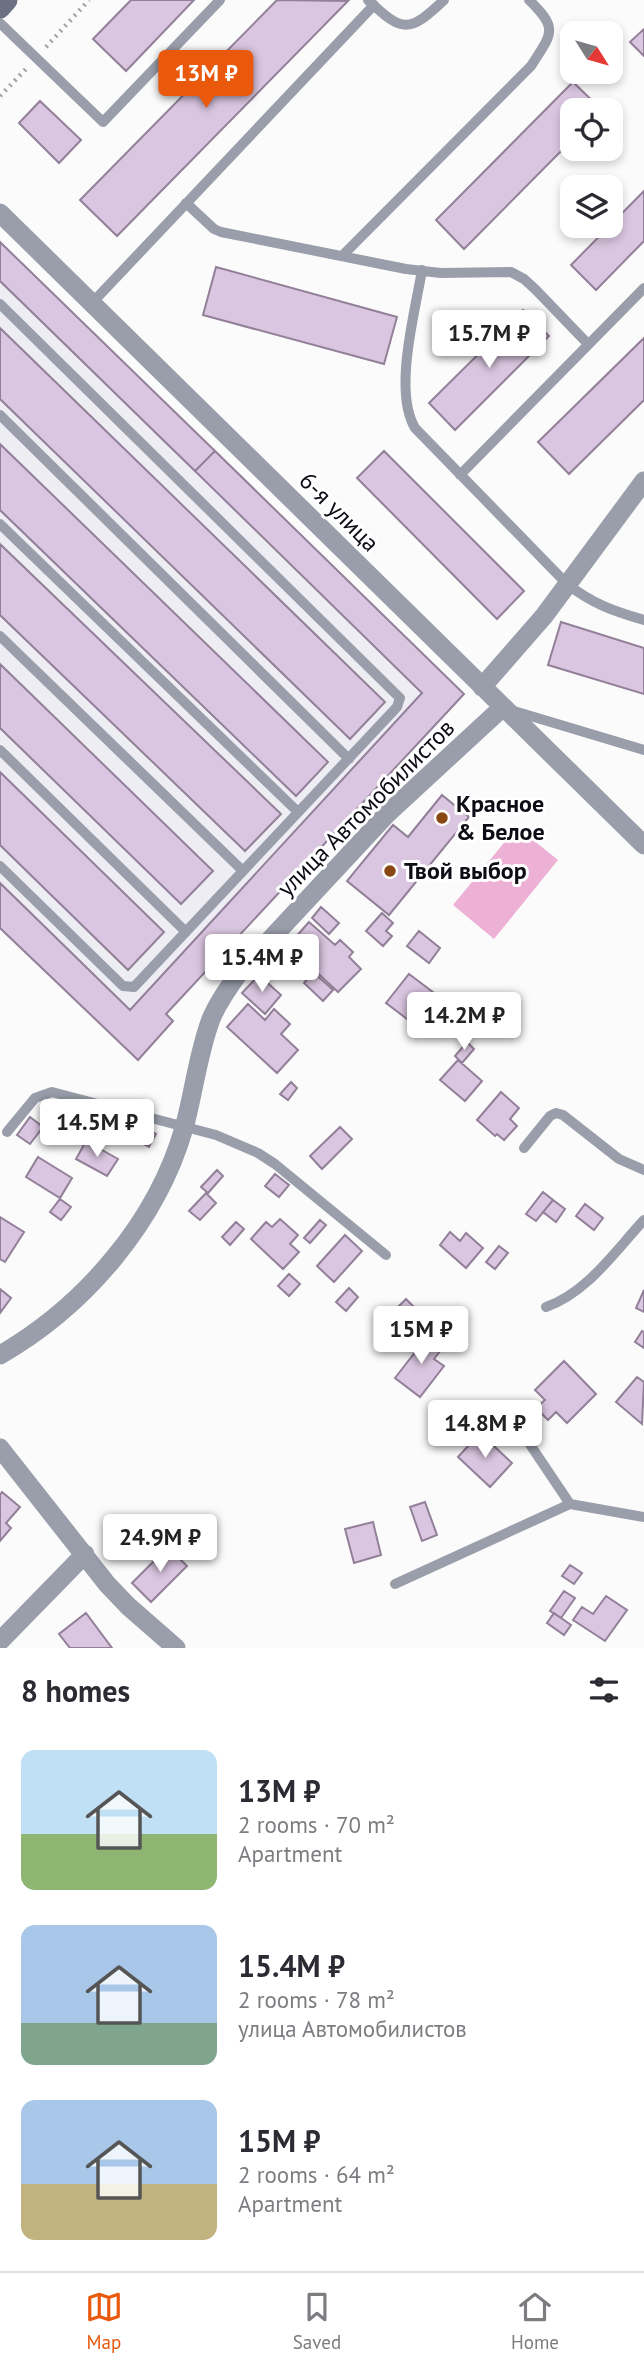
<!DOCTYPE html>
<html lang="en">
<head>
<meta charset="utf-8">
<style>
	:root { --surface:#fff; --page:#f7f7f7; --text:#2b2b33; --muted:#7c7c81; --line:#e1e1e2; --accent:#ea580c }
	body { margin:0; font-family:"PT Sans",sans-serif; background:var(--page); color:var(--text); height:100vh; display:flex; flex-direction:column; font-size:26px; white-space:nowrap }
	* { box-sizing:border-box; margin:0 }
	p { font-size:23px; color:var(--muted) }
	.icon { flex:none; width:38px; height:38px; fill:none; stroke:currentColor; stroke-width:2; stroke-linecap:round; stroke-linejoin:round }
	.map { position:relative; height:1648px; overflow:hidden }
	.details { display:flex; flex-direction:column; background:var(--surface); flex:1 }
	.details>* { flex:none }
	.needle { width:46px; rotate:127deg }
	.fabs { position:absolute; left:560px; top:21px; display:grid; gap:14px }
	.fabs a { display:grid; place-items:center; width:63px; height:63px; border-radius:14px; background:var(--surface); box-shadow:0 4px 10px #0003; font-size:35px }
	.price { position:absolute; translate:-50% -60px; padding:0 16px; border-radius:7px; background:#fff; color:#222; font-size:23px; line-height:46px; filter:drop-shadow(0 2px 4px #0008) }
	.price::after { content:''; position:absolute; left:50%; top:42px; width:21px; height:16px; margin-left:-10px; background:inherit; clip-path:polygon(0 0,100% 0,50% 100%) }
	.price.active { background:var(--accent); color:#fff }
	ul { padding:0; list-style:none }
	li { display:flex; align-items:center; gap:21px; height:175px; padding:0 21px }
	li span { display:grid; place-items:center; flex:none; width:196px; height:140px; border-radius:14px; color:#555 }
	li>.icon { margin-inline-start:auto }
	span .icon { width:84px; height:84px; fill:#fffc; stroke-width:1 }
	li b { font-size:30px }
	h2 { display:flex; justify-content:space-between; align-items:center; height:84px; padding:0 21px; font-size:30px }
	.menu { display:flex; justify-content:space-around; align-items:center; height:98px; border-top:2px solid var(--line); background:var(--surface); font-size:19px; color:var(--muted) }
	.menu a { display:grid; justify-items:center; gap:4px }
	.menu .active { color:var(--accent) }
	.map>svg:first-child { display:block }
	.built { fill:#eeedf4 }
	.green { fill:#eeb1d6 }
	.building { fill:#dac6e0; stroke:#927f98; stroke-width:2 }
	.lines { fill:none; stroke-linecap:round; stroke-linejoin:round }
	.path { stroke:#a2a1a4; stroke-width:4.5; stroke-dasharray:2 5; stroke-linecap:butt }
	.lane { stroke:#999eaa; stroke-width:10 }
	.street { stroke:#999eaa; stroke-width:19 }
	.secondary { stroke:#6b7183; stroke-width:21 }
	.poi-dot { fill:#884713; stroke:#fff; stroke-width:2.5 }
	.labels { text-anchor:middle; stroke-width:6; stroke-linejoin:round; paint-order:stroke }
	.street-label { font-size:24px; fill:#0e0b15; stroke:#fff }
	.poi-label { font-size:24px; font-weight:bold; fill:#0e0b15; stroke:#fff; text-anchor:start }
</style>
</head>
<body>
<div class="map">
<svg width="644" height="1648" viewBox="0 0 644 1648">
	<rect width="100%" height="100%" fill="#fbfbfb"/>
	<!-- built -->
	<path class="built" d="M0,242L464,694L166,1014L173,1021L138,1060L0,928Z"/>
	<!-- green -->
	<path class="green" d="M517,827L558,860L494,939L453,905Z"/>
	<!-- building -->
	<path class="building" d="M131,0H194L126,71L93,39Z
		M277,0L348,1L117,236L80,200Z
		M644,29V56L630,42Z
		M573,82L602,110H572V140L464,249L436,220Z
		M40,101L81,140L59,163L19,123Z
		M644,191V241L596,290L571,265Z
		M0,242L215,451L195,471L0,281Z
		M216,267L397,317L384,364L203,315Z
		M523,310L549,336L455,430L429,403Z
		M0,328L385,702L350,739L0,399Z
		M644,338V400L569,474L538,442Z
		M0,444L328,762L296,796L0,510Z
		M215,451L464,694L166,1014L173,1021L138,1060L0,928V883L130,1010L422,693L195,471Z
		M384,451L524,591L497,619L357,478Z
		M0,544L281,814L245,851L0,615Z
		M561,622L644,648V694L548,665Z
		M0,664L213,871L181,904L0,728Z
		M0,772L164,932L128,970L0,845Z
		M442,795L469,817L389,915L347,881L393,825L408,837Z
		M321,907L339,923L329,934L312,918Z
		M382,913L393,923L386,931L392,936L383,946L366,931Z
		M309,922L335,945L340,940L353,952L349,957L361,969L338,992L294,951L300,945L294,939Z
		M419,931L440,948L429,963L407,946Z
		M313,972L333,990L323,1001L304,983Z
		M409,974L438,996L415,1025L386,1003Z
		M259,975L281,995L265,1014L242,993Z
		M248,1004L265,1020L274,1009L290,1024L281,1034L298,1050L277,1073L227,1027Z
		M467,1042L474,1049L462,1063L455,1056Z
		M458,1060L482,1081L465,1101L440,1080Z
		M291,1082L297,1088L288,1100L280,1094Z
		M501,1092L519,1108L510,1119L517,1126L504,1140L497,1134L495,1136L477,1120Z
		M30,1117L43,1127L30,1144L17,1135Z
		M137,1123L156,1134L149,1147L129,1136Z
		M340,1127L352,1139L322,1169L310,1156Z
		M86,1141L118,1159L107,1176L76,1159Z
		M38,1157L72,1178L60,1198L26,1177Z
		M217,1170L223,1176L208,1193L201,1187Z
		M275,1174L289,1185L279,1197L265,1186Z
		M543,1192L553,1200L536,1221L526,1214Z
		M206,1193L216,1203L200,1220L189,1211Z
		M60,1199L71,1207L61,1220L50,1212Z
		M553,1200L565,1209L556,1222L543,1212Z
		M585,1204L603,1218L594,1230L576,1216Z
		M0,1217L24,1232L5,1262L0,1259Z
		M280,1219L298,1235L290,1244L299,1252L283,1269L251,1239L266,1222L272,1227Z
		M320,1220L326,1225L310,1243L304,1238Z
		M236,1222L244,1229L230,1245L222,1237Z
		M450,1232L460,1241L466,1233L483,1248L466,1268L440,1245Z
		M345,1235L362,1251L334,1282L317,1266Z
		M499,1246L508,1253L495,1269L486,1262Z
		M289,1274L300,1284L289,1296L278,1286Z
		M349,1288L358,1297L346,1311L336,1302Z
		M0,1289L11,1298L0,1313Z
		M644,1290V1312L636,1308Z
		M406,1299L414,1307L408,1314L399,1306Z
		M391,1323L399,1329L387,1342L380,1336Z
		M642,1331L644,1332V1348L635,1342Z
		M420,1333L441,1350L434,1359L444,1366L420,1397L395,1378L416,1351L410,1346Z
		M564,1361L596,1394L567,1423L556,1412L548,1420L536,1408L545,1400L535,1390Z
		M637,1377L644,1382L642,1424L616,1402Z
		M480,1433L512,1463L490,1487L458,1457Z
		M2,1492L20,1507L6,1523L11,1528L0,1541V1495Z
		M425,1502L437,1535L422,1541L410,1507Z
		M373,1522L381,1555L354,1563L345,1529Z
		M168,1547L187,1566L151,1602L132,1583Z
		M570,1565L582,1573L574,1584L562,1576Z
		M564,1591L575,1598L561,1618L550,1611Z
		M606,1596L627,1610L605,1641L573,1620L582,1607L593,1614Z
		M86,1613L112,1648H70L59,1634Z
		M554,1613L571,1625L564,1635L547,1623Z"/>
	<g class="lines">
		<!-- path -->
		<path class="path" d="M46,47L89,0
			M0,96L26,69"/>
		<!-- lane -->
		<path class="lane" d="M368,0C403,33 409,33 444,0
			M0,23L103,122L220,0
			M186,203L214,229L221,232L406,269L441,273L511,272L524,279L535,289L588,344
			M342,256L531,66C552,33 559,29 529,0
			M422,270C415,313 393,391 415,428L567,584C593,604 613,611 644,620
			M92,303L374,5
			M0,304L400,698L397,707L134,987L123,986L0,866
			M0,415L349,759
			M460,475L644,288
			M0,524L298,812
			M0,636L243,871
			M514,711L644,750
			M0,750L186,932
			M7,1132L35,1098L52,1092L216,1135L258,1153L275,1164L386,1255
			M524,1148L550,1116L556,1113L563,1115L619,1159L644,1170
			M546,1307C587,1293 615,1251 644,1220
			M525,1437L570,1504
			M395,1584L570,1504L644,1517"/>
		<!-- street -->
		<path class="street" d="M0,213L644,845
			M482,687L544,616L644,481
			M0,1355C85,1306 157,1222 184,1128C194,1092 198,1053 211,1019C218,1002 228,988 239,973L387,814L503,707
			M0,1448L107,1584L128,1606L176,1648
			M0,1641L85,1554"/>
		<!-- secondary -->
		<path class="secondary" d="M0,8L7,0"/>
	</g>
	<!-- markers -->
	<g class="poi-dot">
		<circle cx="442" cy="818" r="7"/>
		<circle cx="390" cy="871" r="7"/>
	</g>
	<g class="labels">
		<!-- street labels -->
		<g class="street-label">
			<text transform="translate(339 512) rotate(45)" y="8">6-я улица</text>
			<text transform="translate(366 808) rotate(-45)" y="8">улица Автомобилистов</text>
		</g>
		<!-- poi labels -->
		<g class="poi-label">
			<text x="456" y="812">Красное<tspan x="456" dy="28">&amp; Белое</tspan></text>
			<text x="404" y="879">Твой выбор</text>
		</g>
	</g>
</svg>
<div class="fabs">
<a><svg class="needle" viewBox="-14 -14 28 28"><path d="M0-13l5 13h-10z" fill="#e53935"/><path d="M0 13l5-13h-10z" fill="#7c7c81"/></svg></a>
<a><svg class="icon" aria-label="locate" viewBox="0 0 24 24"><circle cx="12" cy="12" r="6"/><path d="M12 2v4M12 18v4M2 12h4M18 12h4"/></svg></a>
<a><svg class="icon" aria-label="layers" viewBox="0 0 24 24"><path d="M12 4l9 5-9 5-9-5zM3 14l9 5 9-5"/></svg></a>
</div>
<b class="price active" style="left:206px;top:110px">13M ₽</b>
<b class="price" style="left:489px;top:370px">15.7M ₽</b>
<b class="price" style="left:262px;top:994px">15.4M ₽</b>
<b class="price" style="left:464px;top:1052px">14.2M ₽</b>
<b class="price" style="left:97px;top:1159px">14.5M ₽</b>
<b class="price" style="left:421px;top:1366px">15M ₽</b>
<b class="price" style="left:485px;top:1460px">14.8M ₽</b>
<b class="price" style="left:160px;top:1574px">24.9M ₽</b>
</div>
<section class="details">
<h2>8 homes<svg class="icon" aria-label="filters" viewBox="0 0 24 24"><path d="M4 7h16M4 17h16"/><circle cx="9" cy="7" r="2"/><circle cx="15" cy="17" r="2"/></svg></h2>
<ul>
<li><span style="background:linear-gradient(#bfe0f5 60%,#8fb573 0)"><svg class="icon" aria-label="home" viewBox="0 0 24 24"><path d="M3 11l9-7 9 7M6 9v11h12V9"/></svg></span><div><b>13M ₽</b><p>2 rooms · 70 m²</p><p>Apartment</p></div></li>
<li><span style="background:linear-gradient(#a9c7e8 70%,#7fa58c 0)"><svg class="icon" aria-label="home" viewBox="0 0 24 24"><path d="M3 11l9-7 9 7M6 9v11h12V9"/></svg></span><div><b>15.4M ₽</b><p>2 rooms · 78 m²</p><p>улица Автомобилистов</p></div></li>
<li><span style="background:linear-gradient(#a9c7e8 60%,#c2b280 0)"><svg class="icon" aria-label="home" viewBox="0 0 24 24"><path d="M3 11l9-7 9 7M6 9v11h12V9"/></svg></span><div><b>15M ₽</b><p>2 rooms · 64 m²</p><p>Apartment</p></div></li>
</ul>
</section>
<nav class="menu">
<a class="active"><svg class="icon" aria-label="map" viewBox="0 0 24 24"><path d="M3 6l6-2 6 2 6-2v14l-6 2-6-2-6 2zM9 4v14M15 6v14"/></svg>Map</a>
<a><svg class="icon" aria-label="saved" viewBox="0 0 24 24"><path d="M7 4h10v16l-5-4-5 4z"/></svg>Saved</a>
<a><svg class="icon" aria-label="home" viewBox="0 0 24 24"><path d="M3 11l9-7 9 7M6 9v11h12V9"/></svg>Home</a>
</nav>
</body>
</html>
